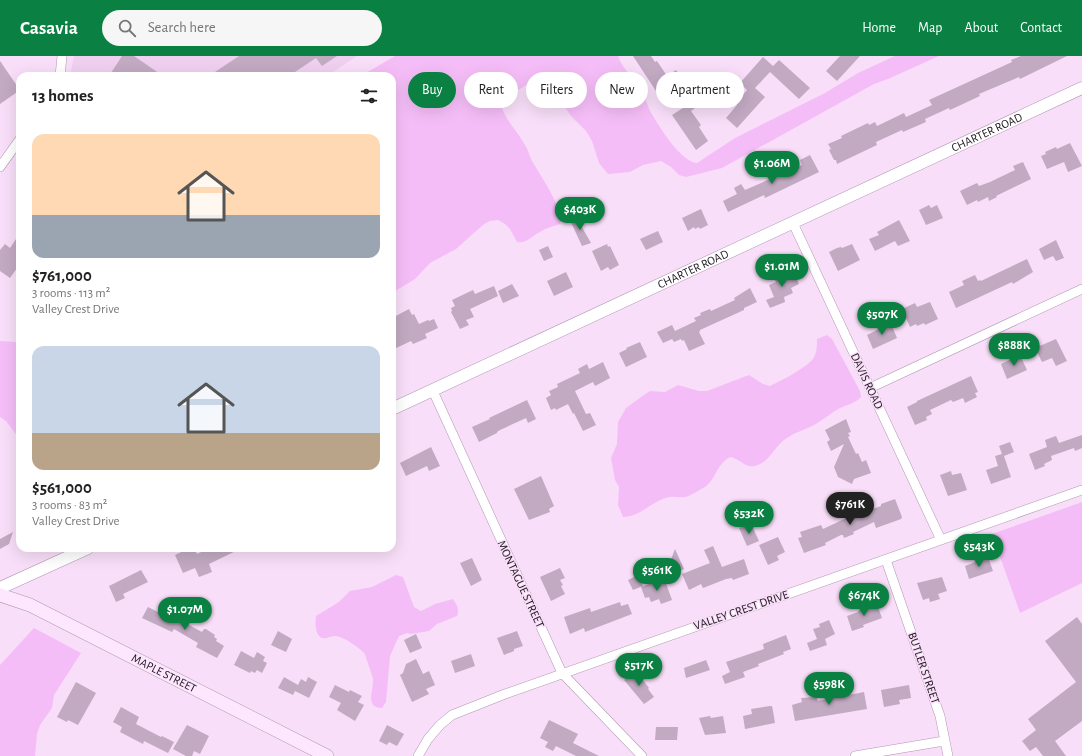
<!DOCTYPE html>
<html lang="en">
<head>
<meta charset="utf-8">
<style>
	:root { --surface:#fff; --page:#f6f6f6; --text:#222; --muted:#767676; --accent:#0b8043 }
	body { margin:0; font-family:"Alegreya Sans",sans-serif; background:var(--page); color:var(--text); height:100vh; display:flex; flex-direction:column; font-size:15px; white-space:nowrap }
	* { box-sizing:border-box; margin:0 }
	p { font-size:13px; color:var(--muted) }
	.icon { flex:none; width:22px; height:22px; fill:none; stroke:currentColor; stroke-width:2; stroke-linecap:round; stroke-linejoin:round }
	.map { position:relative; flex:1; overflow:hidden }
	.sheet { position:absolute; left:16px; top:16px; width:380px; height:480px; display:flex; flex-direction:column; background:var(--surface); border-radius:12px; box-shadow:0 4px 16px #0002 }
	.sheet>* { flex:none }
	.hud { position:absolute; left:408px; top:16px; width:380px; height:36px; display:flex; gap:8px }
	.price { position:absolute; translate:-50% -34px; padding:0 9px; border-radius:14px; background:var(--accent); color:#fff; font-size:13px; line-height:26px; filter:drop-shadow(0 1px 2px #0008) }
	.price::after { content:''; position:absolute; left:50%; top:24px; width:12px; height:9px; margin-left:-6px; background:inherit; clip-path:polygon(0 0,100% 0,50% 100%) }
	.price.selected { background:#222; color:#fff }
	ul { padding:0; list-style:none }
	li { display:grid; align-content:center; gap:8px; height:212px; padding:0 16px }
	li span { display:grid; place-items:center; height:124px; border-radius:12px; color:#555 }
	li>.icon { margin-inline-start:auto }
	span .icon { width:72px; height:72px; fill:#fffc; stroke-width:1 }
	li b { font-size:17px }
	h2 { display:flex; justify-content:space-between; align-items:center; height:48px; padding:0 16px; font-size:17px }
	.tag { padding:0 14px; border-radius:18px; background:var(--surface); box-shadow:0 4px 16px #0002; font-size:14px; line-height:36px }
	.tag.selected { background:var(--accent); color:#fff }
	header { display:flex; align-items:center; gap:24px; box-sizing:border-box; height:56px; padding:0 20px; background:var(--accent); color:#fff }
	header strong { font-size:19px }
	nav { display:flex; gap:22px; margin-inline-start:auto; font-size:14px }
	.search { width:280px; height:36px; background:var(--page); display:flex; align-items:center; gap:10px; box-sizing:border-box; padding:0 14px; border-radius:22px; color:var(--muted); font-size:15px }
	.map>svg:first-child { display:block }
	.built { fill:#f0d0f0 }
	.green { fill:#f5bdf7 }
	.building { fill:#c2aac2 }
	.lines { fill:none; stroke-linecap:round; stroke-linejoin:round }
	.minor-casing { stroke:#b098b1; stroke-width:10 }
	.tertiary-casing { stroke:#b098b1; stroke-width:13 }
	.secondary-casing { stroke:#b098b1; stroke-width:14 }
	.minor { stroke:#fff; stroke-width:9 }
	.tertiary { stroke:#fff; stroke-width:12 }
	.secondary { stroke:#fde7fe; stroke-width:13 }
	.labels { text-anchor:middle; stroke-width:3; stroke-linejoin:round; paint-order:stroke }
	.street-label { font-size:12px; fill:#1e151e; stroke:#f8def8 }
</style>
</head>
<body>
<header>
<strong>Casavia</strong>
<div class="search"><svg class="icon" aria-label="search" viewBox="0 0 24 24"><circle cx="10" cy="10" r="6"/><path d="M15 15l6 6"/></svg>Search here</div>
<nav><a>Home</a><a>Map</a><a>About</a><a>Contact</a></nav>
</header>
<div class="map">
<svg width="1082" height="700" viewBox="0 0 1082 700">
	<rect width="100%" height="100%" fill="#f8def8"/>
	<!-- built -->
	<path class="built" d="M74,0H357L327,20H70Z"/>
	<!-- green -->
	<path class="green" d="M395,0H618C623,14 635,23 642,36C645,41 647,47 649,53C657,67 680,106 697,107L735,82L825,37L858,17L895,0H939L888,23L874,28L722,112L686,121L679,119L671,111L661,105L643,109L630,116L608,118L599,107L592,85L586,75L571,60L562,47L545,38L535,27L531,26L509,40L502,52C507,66 518,76 525,89C528,93 529,99 531,103C538,116 565,154 560,168C554,170 546,172 540,176C532,180 526,188 517,186L510,173L505,168L498,164L490,165L484,168L456,193L430,207L415,223L392,237V20H361Z
		M827,279L832,283L860,335L861,341C856,347 847,349 840,352C831,357 823,364 814,369C805,374 795,376 787,382C775,389 771,404 758,409C745,414 742,403 730,401C715,410 717,422 705,431C699,434 692,439 686,441C681,442 675,440 670,441C653,444 640,461 623,461L618,449L619,431L615,424L611,402L617,388L618,366L626,352L644,339L650,335L665,336L678,329L699,335H707L749,319L763,328L770,330C779,326 810,310 814,301C817,296 817,289 817,283Z
		M0,285L15,286L20,289V381H18L6,365L0,361Z
		M1082,446V527L1020,557L992,478Z
		M396,519L403,521L414,551L421,555L435,548L453,543C456,548 460,553 457,560L437,568L429,575L411,578L407,577L399,580L390,600L386,646L382,652C364,652 374,633 373,623C371,615 367,606 365,598C360,592 343,580 335,580C331,580 327,583 323,582C315,581 315,566 316,560L339,546L350,535L372,531Z
		M34,572L81,597L54,639L52,652L40,669L37,678L35,700H0V609Z"/>
	<!-- building -->
	<path class="building" d="M122,0H134L163,20H109Z
		M239,0H337L322,10L316,2L289,20H209Z
		M633,0H651L655,6L657,5L667,20L676,14L699,49L691,55L701,69L699,71L708,85L696,94L672,59L683,52L667,28L656,35Z
		M840,0H860L837,25L826,15Z
		M1021,0H1067L1020,23L1019,21L979,38L980,40L950,54L949,52L925,63L926,66L903,76L902,74L876,86L877,89L837,108L836,104H834L829,94L831,93L828,88L842,82L841,80L868,67L869,69L875,66L877,70L904,57L906,61L932,49L929,44L1012,6L1011,4Z
		M763,1L773,10L779,4L810,32L799,43L770,16L755,32L765,41L737,72L726,62L737,49L736,47L747,34L740,27Z
		M0,5L20,34L0,48Z
		M1070,87L1082,110L1068,116L1064,106L1047,113L1041,100L1046,98L1045,96L1056,91L1057,93Z
		M810,99L819,116L765,142L764,139L728,156L723,145L737,138L734,132L741,128L745,134L802,109L800,104Z
		M1023,106L1031,123L996,140L997,141L989,145L988,141L978,146L977,144L967,149L960,135L977,127L979,130L990,126L1015,114L1013,110Z
		M929,149L931,152L937,149L943,162L926,169L919,154Z
		M701,153L708,169L700,173L699,171L695,173L694,171L688,175L682,162Z
		M575,159L591,187L582,190L569,162Z
		M899,164L910,185L898,190L895,185L875,195L869,183L879,179L877,176Z
		M658,175L663,186L646,194L640,183Z
		M20,177V208L10,222L0,215V194L5,188L10,192Z
		M1056,184L1064,202L1056,205L1053,200L1044,204L1039,193Z
		M607,188L608,191L610,190L619,209L610,214L608,211L601,215L592,195Z
		M852,188L860,204L838,215L829,196L837,192L841,191L842,192Z
		M548,190L553,201L544,205L539,194Z
		M1027,203L1033,216L1013,228L1012,226L956,252L949,236L964,229L962,225L975,219L978,225L980,224L981,225Z
		M792,213L799,228L791,232L793,237L784,241L785,246L770,252L766,244L774,241L769,229L776,226L774,223L781,220V218Z
		M566,216L573,231L554,240L547,225Z
		M512,228L519,240L503,247L498,235Z
		M494,230L498,240L470,253L474,261L466,264L469,269L460,273L451,256L452,255L451,252L455,250L452,244L473,234L475,238Z
		M750,232L757,246L744,252V254L700,274V275L699,276L705,288L689,295L684,284L682,285L681,283L674,286L672,283L663,287L657,276L672,269L675,275L696,265L694,262L701,259L700,257L710,253L711,255L735,244L734,242Z
		M930,246L938,263L925,269L924,267L917,270L916,268L910,271L902,253L915,247L917,251Z
		M409,253L412,259L414,258L419,268L428,264L429,265L434,263L438,272L425,278L427,282L413,288L411,285L392,294V262Z
		M889,268H891L897,282L873,293L867,279Z
		M1056,283L1067,305L1056,310L1052,302L1042,306L1035,292Z
		M640,286L647,301L626,311L619,297L627,293L626,292Z
		M1020,299L1027,314L1007,323L1001,308Z
		M603,306L610,322L595,330L593,326L575,335L586,358L590,357L596,369L583,375L574,357L573,358L568,348L556,354L555,352L551,354L546,342L551,339L549,335L558,331L557,328L580,317L578,313L587,308L589,313Z
		M971,320L978,336L975,337L977,341L965,347L963,342L953,346L951,344L930,354L932,358L926,361L927,364L915,369L907,351L917,346V345Z
		M527,344L536,363L528,367L526,362L500,374L497,376V377L479,386L472,371L490,363L489,362Z
		M846,363L851,376L848,377L850,380L848,381L856,398L858,397L862,406L866,404L871,417L854,423L852,428L838,421L834,411L844,388L831,395L827,386L830,384L825,374Z
		M1082,379V392L1075,395L1074,392L1051,400L1052,404L1044,408L1045,410L1035,414L1029,398L1047,391L1045,384L1056,380L1059,387Z
		M1010,386L1014,396L1004,400L1011,421L991,428L986,414L998,410L995,400L1002,398L999,390Z
		M431,391L440,410L429,415L427,410L406,420L400,407Z
		M951,415L952,419L961,417L967,434L948,440L940,419Z
		M541,420L554,450L549,453L550,456L529,464L514,433Z
		M895,443L902,461L901,463L876,472L874,466L853,476L854,478L844,482L843,479H841L825,487L826,489L804,497L798,482L802,481L800,476L821,469L823,473L857,457L858,458L881,450V448Z
		M749,468L751,473L753,472L759,485L747,490L739,472Z
		M13,476L9,488L0,493V483Z
		M778,481L785,496L777,500L779,504L768,509L759,489Z
		M713,490L722,511L744,503L749,518L733,524L732,522L726,523L703,532L701,528L689,534L682,518L710,507L704,494Z
		M190,492H194L197,498L210,492H242L209,508L212,516L199,521L195,512L183,517L175,499Z
		M675,493L684,513L671,519L666,508L670,506Z
		M988,501L993,515L969,523L965,510Z
		M472,502L482,524L471,530L460,507Z
		M560,512L565,522L560,524L563,529L561,530L565,538L551,545L540,521Z
		M141,514L148,526L123,538L125,542L116,546L109,530Z
		M638,519L643,530L633,534L628,524Z
		M942,521L947,535L938,538L940,543L930,546L929,542L923,544L917,527Z
		M664,522L672,544L661,548L659,543L651,546L649,541L645,542L641,531Z
		M620,546L621,550L628,548L632,558L585,576L584,572L570,578L564,561L590,552L591,556Z
		M877,548L882,562L863,569L864,571L852,575L847,560L858,556V555Z
		M148,551L158,556L160,553L202,576L204,573H206L215,579L214,581L217,583L216,585L224,590L217,602L196,591L198,587L174,573L172,576L142,562Z
		M1077,561L1082,568V665L1055,685L1066,700H1043L1036,691L1030,695L1022,685L1036,674L1028,663L1076,626L1045,585Z
		M829,564L835,578L825,583L827,589L810,595L807,587L817,583L813,573L820,571L819,568Z
		M278,575L292,583L286,596L271,589Z
		M517,575L523,590L514,593V595L504,599L497,582Z
		M416,578L422,592L410,597L404,584Z
		M786,579L791,593L783,596L784,598L758,608L759,610L743,616L745,621L725,628L722,620L730,616L726,606L764,593L763,588Z
		M241,595L254,602L257,596L265,601L263,605L267,607L262,617L257,614L255,617L251,615L250,617L234,609Z
		M471,598L475,610L455,617L451,605Z
		M416,603L423,618L429,615L435,629L426,633L429,638L412,646L400,619L403,617L406,608Z
		M706,604L710,614L686,622L684,612Z
		M636,615L649,632L648,633L654,641L644,648L624,624Z
		M284,621L298,629L301,623L306,626L308,621L317,626L309,642L295,635L293,639L278,632Z
		M76,626L96,637L78,669L68,664L67,666L57,661Z
		M335,629L349,636L350,634L362,640L358,646L364,649L355,665L337,654L341,647L329,641Z
		M909,629L911,642L899,644L900,648L884,651L881,634Z
		M864,636L867,653L795,665L792,649L802,646L801,642L816,641L818,645Z
		M770,650H772L773,655L775,667L745,673L743,660L752,658L751,653Z
		M121,651L139,661L136,668L161,681L162,680L174,686L168,697L144,685L143,688L120,676L122,671L113,666Z
		M710,660L711,662L723,660L726,677L705,679L699,662Z
		M549,664L578,678L573,687L599,700H576L556,690L553,695L545,691L548,686L540,682Z
		M187,669L209,680L200,698L194,695L192,700H186L173,693Z
		M387,669L404,678L397,690L389,686L387,689L379,685Z
		M656,671H678L677,684H655Z"/>
	<g class="lines">
		<defs>
			<path id="minor" d="M60,20L62,0
				M0,111L20,83
				M793,167L941,484
				M870,332L1082,233
				M433,335L562,617L642,700
				M886,504L940,660L948,700
				M418,700L428,683L440,669L452,659L505,638L1082,434
				M855,700L944,685"/>
			<g id="tertiary">
				<path id="s1" d="M392,353L1082,32"/>
				<path d="M0,532L88,492"/>
			</g>
			<g id="secondary">
				<path id="s2" d="M0,539L30,549L327,700"/>
			</g>
		</defs>
		<!-- minor casing -->
		<use href="#minor" class="minor-casing"/>
		<!-- tertiary casing -->
		<use href="#tertiary" class="tertiary-casing"/>
		<!-- secondary casing -->
		<use href="#secondary" class="secondary-casing"/>
		<!-- minor -->
		<use href="#minor" class="minor"/>
		<!-- tertiary -->
		<use href="#tertiary" class="tertiary"/>
		<!-- secondary -->
		<use href="#secondary" class="secondary"/>
	</g>
	<g class="labels">
		<!-- street labels -->
		<g class="street-label">
			<text dy="4" stroke="none"><textPath href="#s1" startOffset="656">CHARTER ROAD</textPath></text>
			<text dy="4" stroke="none"><textPath href="#s1" startOffset="332">CHARTER ROAD</textPath></text>
			<text transform="translate(867 325) rotate(65)" y="4">DAVIS ROAD</text>
			<text transform="translate(521 528) rotate(65)" y="4">MONTAGUE STREET</text>
			<text transform="translate(741 554) rotate(-19)" y="4">VALLEY CREST DRIVE</text>
			<text transform="translate(924 612) rotate(71)" y="4">BUTLER STREET</text>
			<text dy="4" stroke="none"><textPath href="#s2" startOffset="182">MAPLE STREET</textPath></text>
		</g>
	</g>
</svg>
<b class="price" style="left:772px;top:129px">$1.06M</b>
<b class="price" style="left:580px;top:175px">$403K</b>
<b class="price" style="left:782px;top:232px">$1.01M</b>
<b class="price" style="left:882px;top:280px">$507K</b>
<b class="price" style="left:1014px;top:311px">$888K</b>
<b class="price selected" style="left:850px;top:470px">$761K</b>
<b class="price" style="left:749px;top:479px">$532K</b>
<b class="price" style="left:979px;top:512px">$543K</b>
<b class="price" style="left:657px;top:536px">$561K</b>
<b class="price" style="left:864px;top:561px">$674K</b>
<b class="price" style="left:185px;top:575px">$1.07M</b>
<b class="price" style="left:639px;top:631px">$517K</b>
<b class="price" style="left:829px;top:650px">$598K</b>
<div class="hud">
<a class="tag selected">Buy</a>
<a class="tag">Rent</a>
<a class="tag">Filters</a>
<a class="tag">New</a>
<a class="tag">Apartment</a>
</div>
<section class="sheet">
<h2>13 homes<svg class="icon" aria-label="filters" viewBox="0 0 24 24"><path d="M4 7h16M4 17h16"/><circle cx="9" cy="7" r="2"/><circle cx="15" cy="17" r="2"/></svg></h2>
<ul>
<li><span style="background:linear-gradient(#ffd9b3 65%,#9aa5b1 0)"><svg class="icon" aria-label="home" viewBox="0 0 24 24"><path d="M3 11l9-7 9 7M6 9v11h12V9"/></svg></span><div><b>$761,000</b><p>3 rooms · 113 m²</p><p>Valley Crest Drive</p></div></li>
<li><span style="background:linear-gradient(#c9d6e8 70%,#b9a48a 0)"><svg class="icon" aria-label="home" viewBox="0 0 24 24"><path d="M3 11l9-7 9 7M6 9v11h12V9"/></svg></span><div><b>$561,000</b><p>3 rooms · 83 m²</p><p>Valley Crest Drive</p></div></li>
</ul>
</section>
</div>
</body>
</html>
